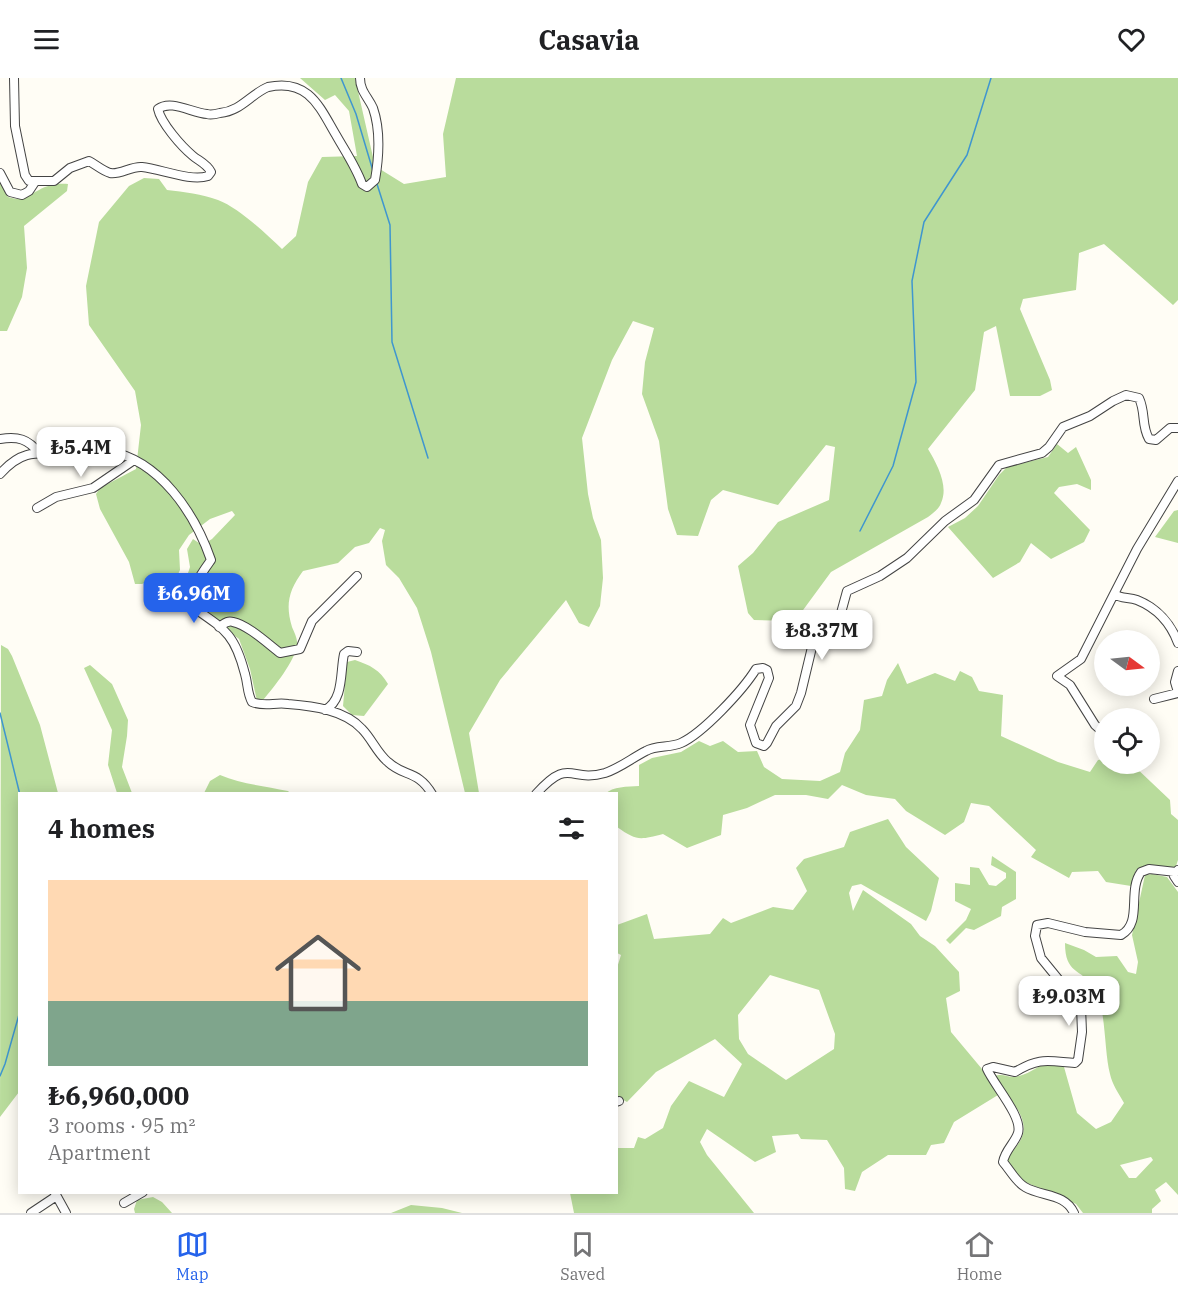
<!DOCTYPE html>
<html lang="en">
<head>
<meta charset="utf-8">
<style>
	:root { --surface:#fff; --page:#f6f6f6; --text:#202124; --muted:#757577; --line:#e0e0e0; --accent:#2563eb }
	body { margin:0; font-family:"IBM Plex Serif",serif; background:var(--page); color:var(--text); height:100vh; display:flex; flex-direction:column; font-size:22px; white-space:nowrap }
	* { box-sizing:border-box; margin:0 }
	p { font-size:20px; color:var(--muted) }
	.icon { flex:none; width:33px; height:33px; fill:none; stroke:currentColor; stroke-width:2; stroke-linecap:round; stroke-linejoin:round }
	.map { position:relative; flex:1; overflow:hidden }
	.panel { position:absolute; left:18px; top:714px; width:600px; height:402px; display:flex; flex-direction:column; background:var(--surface); border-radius:0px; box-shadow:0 3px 15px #0003 }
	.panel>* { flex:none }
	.needle { width:39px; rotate:105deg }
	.tools { position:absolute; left:1094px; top:552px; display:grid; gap:12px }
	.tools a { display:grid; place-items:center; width:66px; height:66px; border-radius:50%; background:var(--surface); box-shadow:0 3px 15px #0003; font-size:30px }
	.price { position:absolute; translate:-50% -51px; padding:0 14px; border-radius:12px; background:#fff; color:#222; font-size:20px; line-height:39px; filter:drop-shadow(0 2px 3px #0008) }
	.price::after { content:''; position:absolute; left:50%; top:36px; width:18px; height:14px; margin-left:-9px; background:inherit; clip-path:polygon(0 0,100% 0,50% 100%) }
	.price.on { background:var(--accent); color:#fff }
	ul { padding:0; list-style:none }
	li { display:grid; align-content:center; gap:12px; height:318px; padding:0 30px }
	li span { display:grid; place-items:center; height:186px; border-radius:0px; color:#555 }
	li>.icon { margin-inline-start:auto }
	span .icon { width:108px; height:108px; fill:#fffc; stroke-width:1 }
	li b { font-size:26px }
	h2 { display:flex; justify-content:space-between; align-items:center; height:72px; padding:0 30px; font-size:26px }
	header { display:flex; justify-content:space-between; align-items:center; height:78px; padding:0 30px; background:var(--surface); font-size:27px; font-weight:700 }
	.tab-bar { display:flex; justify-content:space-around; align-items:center; height:84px; border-top:2px solid var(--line); background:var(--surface); font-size:16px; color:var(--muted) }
	.tab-bar a { display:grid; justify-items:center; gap:3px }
	.tab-bar .on { color:var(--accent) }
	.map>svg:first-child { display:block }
	.forest { fill:#b9dc9c; fill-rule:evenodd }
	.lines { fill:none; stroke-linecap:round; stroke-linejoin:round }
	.stream { stroke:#3f96cf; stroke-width:1.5 }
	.minor-casing { stroke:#444; stroke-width:10 }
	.minor { stroke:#fff; stroke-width:8 }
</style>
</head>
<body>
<header><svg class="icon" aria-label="menu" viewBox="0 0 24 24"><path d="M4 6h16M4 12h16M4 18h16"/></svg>Casavia<svg class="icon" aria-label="heart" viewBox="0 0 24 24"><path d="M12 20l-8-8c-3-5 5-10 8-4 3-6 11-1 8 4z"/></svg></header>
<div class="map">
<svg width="1178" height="1135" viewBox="0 0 1178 1135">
	<rect width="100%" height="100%" fill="#fffdf5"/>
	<!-- forest -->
	<path class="forest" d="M300,0H355L375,88L404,106L446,99L443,56L456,0H1178V222L1173,227L1104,166L1079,175L1076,212L1023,221L1020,231L1050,302L1052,312L1040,318H1010L996,248L984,254L975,312L928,371C937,386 949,408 941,425C939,431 933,435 928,439L831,494L795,543L754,542L748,535L738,488L753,475L778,444L829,422L835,369L826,367L778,427L723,412L711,422L698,458L677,457L668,431L659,363L642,316L645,284L654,250L633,243L612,282L582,360L588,416L593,440L601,462L603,500L600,528L589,549L579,545L566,522L500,602L469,655L479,715H465L431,574L417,530L399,500L386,487L382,463L385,452L380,450L369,465L355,469L338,485L303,493C289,512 285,526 292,549C294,554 298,561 297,567C295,583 274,609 263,622L257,623L250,591L239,561L198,530L185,504L190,489L187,471L193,461L202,467L212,461L235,437L232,433L210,441L189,457L179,472L180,492L172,509H166L155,500L142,506H135L129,484L100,431L96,416L100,410L136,391L141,347L135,313L89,247L86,208L99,144L129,108L144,100L159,101L167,112C184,114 202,116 218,122C239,130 265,155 282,171L296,158L308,104L322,79L357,78L349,33L335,17L325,22Z
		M0,105L8,119C25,124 25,119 39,112C47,107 59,105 68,106L67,113L24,148L27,190L22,219L7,253H0Z
		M1057,366L1068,375L1076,369L1091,402V412L1077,406L1059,409L1054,415L1090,452L1084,464L1051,481L1031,465L1020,484L993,500L948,449L965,440L978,428L999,397L1007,389L1048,379Z
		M1178,432V465L1155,459L1174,433Z
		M1,567L8,571L12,578L40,647L58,715L20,716L19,1014L0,1039Z
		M355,582C370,587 380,592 388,606L364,638L352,637L343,628L347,584Z
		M898,585L907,606L935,595L955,603L960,593L972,599L979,613L1003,617L1001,658L1058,684L1090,694L1098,682L1104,681V686H1132L1170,722L1171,736L1178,742V782L1175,791L1144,788L1136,792L1131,808L1106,804L1098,793L1072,794L1069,800L1031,779L1036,772L989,728L971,725L964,744L945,757L906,733L895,721L866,717L842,707L828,721L806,717H775L747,730L723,737L721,757L687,770L663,756C639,762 637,763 617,749L616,716H605C613,708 627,709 639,708V687L652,680L681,674L699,663L710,668L723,663L738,674L757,673L764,689L782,701L820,703L840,694L845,675L860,652L864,622L882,618L887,602Z
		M90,587L112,606L128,642L127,658L122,689L132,715H117L108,687L112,652L84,590Z
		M220,697C241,706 265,708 288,713L290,715H204L210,703Z
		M888,741L906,769L939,800L931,833L926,843L861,806L852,808L849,815L853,833L863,812L911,846L920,858L935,868L959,894L960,913L946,920L951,954L982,991L998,1017L954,1044L944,1065L931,1067L926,1077H888L862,1094L855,1113L845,1111L844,1090L827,1062L801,1061L798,1056L772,1058L776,1074L755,1084L707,1051L700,1064L707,1077L754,1135H574L570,1115L616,1114L617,1070H634L638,1059L645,1061L663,1050L671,1028L689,1003L724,1019L742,986L715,961L656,994L627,1024L620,1020L617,1022L616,893L621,877L617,875V847L647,836L654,861L710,856L723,840L731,845L773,829L793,832L807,813L796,790L804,781L844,769L850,754ZM770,897L819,912L835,956L834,971L786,1002L748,976L739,961L738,937Z
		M992,778L1016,794V821L1002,829L1001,838L974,852L966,850L950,866L946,862L966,842L971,831L955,823V805L970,807V789L979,790L989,807L996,808L1006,800V795L991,787Z
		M1152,796L1167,799L1178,814V1117L1166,1104L1155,1112L1161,1123L1152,1131V1135H1083L1076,1126L1023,1103L1007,1085C1009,1074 1017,1070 1021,1061C1032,1040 1006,1017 995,1002V998C1002,995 1007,999 1014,999C1025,998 1036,990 1045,985L1064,989L1077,1035L1096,1051L1111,1044L1124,1025C1119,1016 1112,1006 1110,996C1104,974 1106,926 1094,909C1080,890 1065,896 1065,865L1084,872L1096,879L1117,878L1128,894L1136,896L1138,884L1132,857L1145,797ZM1151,1079L1153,1082L1136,1100H1129L1120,1087Z
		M153,1119L162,1124L172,1135H135L134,1131L137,1122Z
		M411,1127L442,1130L462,1135H391Z"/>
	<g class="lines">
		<!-- stream -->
		<path class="stream" d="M341,0L356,36L373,93
			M377,106L390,147L392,264L428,380
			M860,453L893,388L916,304L912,203L924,144L967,77L991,0
			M0,635L20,717
			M0,998L5,986L20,933"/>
		<defs>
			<path id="minor" d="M14,0L15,48L25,97L29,103H54L70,90L89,83C96,87 103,93 110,95C120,97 131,88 142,89C161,91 191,104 208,98L211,94C207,86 199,83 193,78C181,68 161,45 158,31C171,21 192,35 207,36C211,37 216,36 220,35C241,33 251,16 268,9C309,0 320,30 336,57C345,73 356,89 362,106L367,109L375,102C379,79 381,53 373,30C368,19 360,13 360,0
				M0,95L10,114L22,117L29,113L35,104
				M0,361C18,358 28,361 39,375
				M0,396C22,371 36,375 67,376C81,376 93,371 108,373C160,382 195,436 211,482C201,496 188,513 194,530C226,552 235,557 245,596C248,606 247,615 252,624C264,629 276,624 288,626C313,628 345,632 362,651C372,661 377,675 388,684C404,699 418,692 432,716
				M1178,403L1137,471L1114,516C1121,521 1129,519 1137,522C1157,530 1171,546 1178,565
				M37,430L56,419L93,410L134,382
				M219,549C224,546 227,542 233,544C248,547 268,566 280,575L300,571L312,543L357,498
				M1178,593L1175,604L1178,614
				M1154,621L1178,615
				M325,632C344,622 340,594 344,576L348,573L357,574
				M1104,655L1095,647L1070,607L1057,598L1081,581L1114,516
				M536,716C570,678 569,705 605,695C620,690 632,680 646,673C656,667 670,670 681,665C703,655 743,612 756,591L763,590L767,592L769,600L750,647L756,665L764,668L767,665L776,648L796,628L801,615L813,565L826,546L836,541L841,535L847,513L880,498L907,480L945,443L974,422L999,387L1042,375L1049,369L1063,349L1090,338L1113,323L1126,317L1139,320C1146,335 1141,347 1149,361L1156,362L1170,350H1178
				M1178,792L1174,798L1178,804
				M616,1024L619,1023
				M55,1115L66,1135
				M124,1125L143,1114
				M31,1135L55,1119
				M1074,1135C1065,1115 1042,1119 1025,1109C1016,1104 1010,1092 1003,1084C1005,1072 1015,1065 1018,1055C1023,1039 994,1007 987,991L993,989L1015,994C1040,979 1047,983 1075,985L1078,982L1082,954L1081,929L1041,880L1035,858L1037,847L1048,845L1085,854L1121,857C1143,845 1127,813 1141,794L1149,791L1176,794"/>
		</defs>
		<!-- minor casing -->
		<use href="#minor" class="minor-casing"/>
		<!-- minor -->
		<use href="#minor" class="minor"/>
	</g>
</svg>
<div class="tools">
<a><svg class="needle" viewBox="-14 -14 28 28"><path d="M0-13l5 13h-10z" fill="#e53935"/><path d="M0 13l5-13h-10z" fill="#757577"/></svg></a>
<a><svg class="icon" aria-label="locate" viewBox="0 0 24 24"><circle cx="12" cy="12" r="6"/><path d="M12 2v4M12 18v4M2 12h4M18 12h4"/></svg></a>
</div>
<b class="price" style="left:81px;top:400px">₺5.4M</b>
<b class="price on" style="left:194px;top:546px">₺6.96M</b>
<b class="price" style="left:822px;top:583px">₺8.37M</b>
<b class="price" style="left:1069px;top:949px">₺9.03M</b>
<section class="panel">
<h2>4 homes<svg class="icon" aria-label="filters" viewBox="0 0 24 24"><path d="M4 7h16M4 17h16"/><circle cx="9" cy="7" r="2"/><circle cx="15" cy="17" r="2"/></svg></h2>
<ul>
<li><span style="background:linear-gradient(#ffd9b3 65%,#7fa58c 0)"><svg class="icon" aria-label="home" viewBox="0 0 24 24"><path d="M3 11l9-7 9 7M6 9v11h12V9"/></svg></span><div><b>₺6,960,000</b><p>3 rooms · 95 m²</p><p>Apartment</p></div></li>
</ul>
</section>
</div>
<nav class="tab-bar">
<a class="on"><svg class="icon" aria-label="map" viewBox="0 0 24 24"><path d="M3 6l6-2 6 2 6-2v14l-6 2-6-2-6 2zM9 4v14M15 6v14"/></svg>Map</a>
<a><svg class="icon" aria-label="saved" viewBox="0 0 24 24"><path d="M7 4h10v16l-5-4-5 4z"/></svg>Saved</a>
<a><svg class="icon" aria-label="home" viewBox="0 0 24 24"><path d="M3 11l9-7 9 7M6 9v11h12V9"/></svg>Home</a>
</nav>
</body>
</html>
